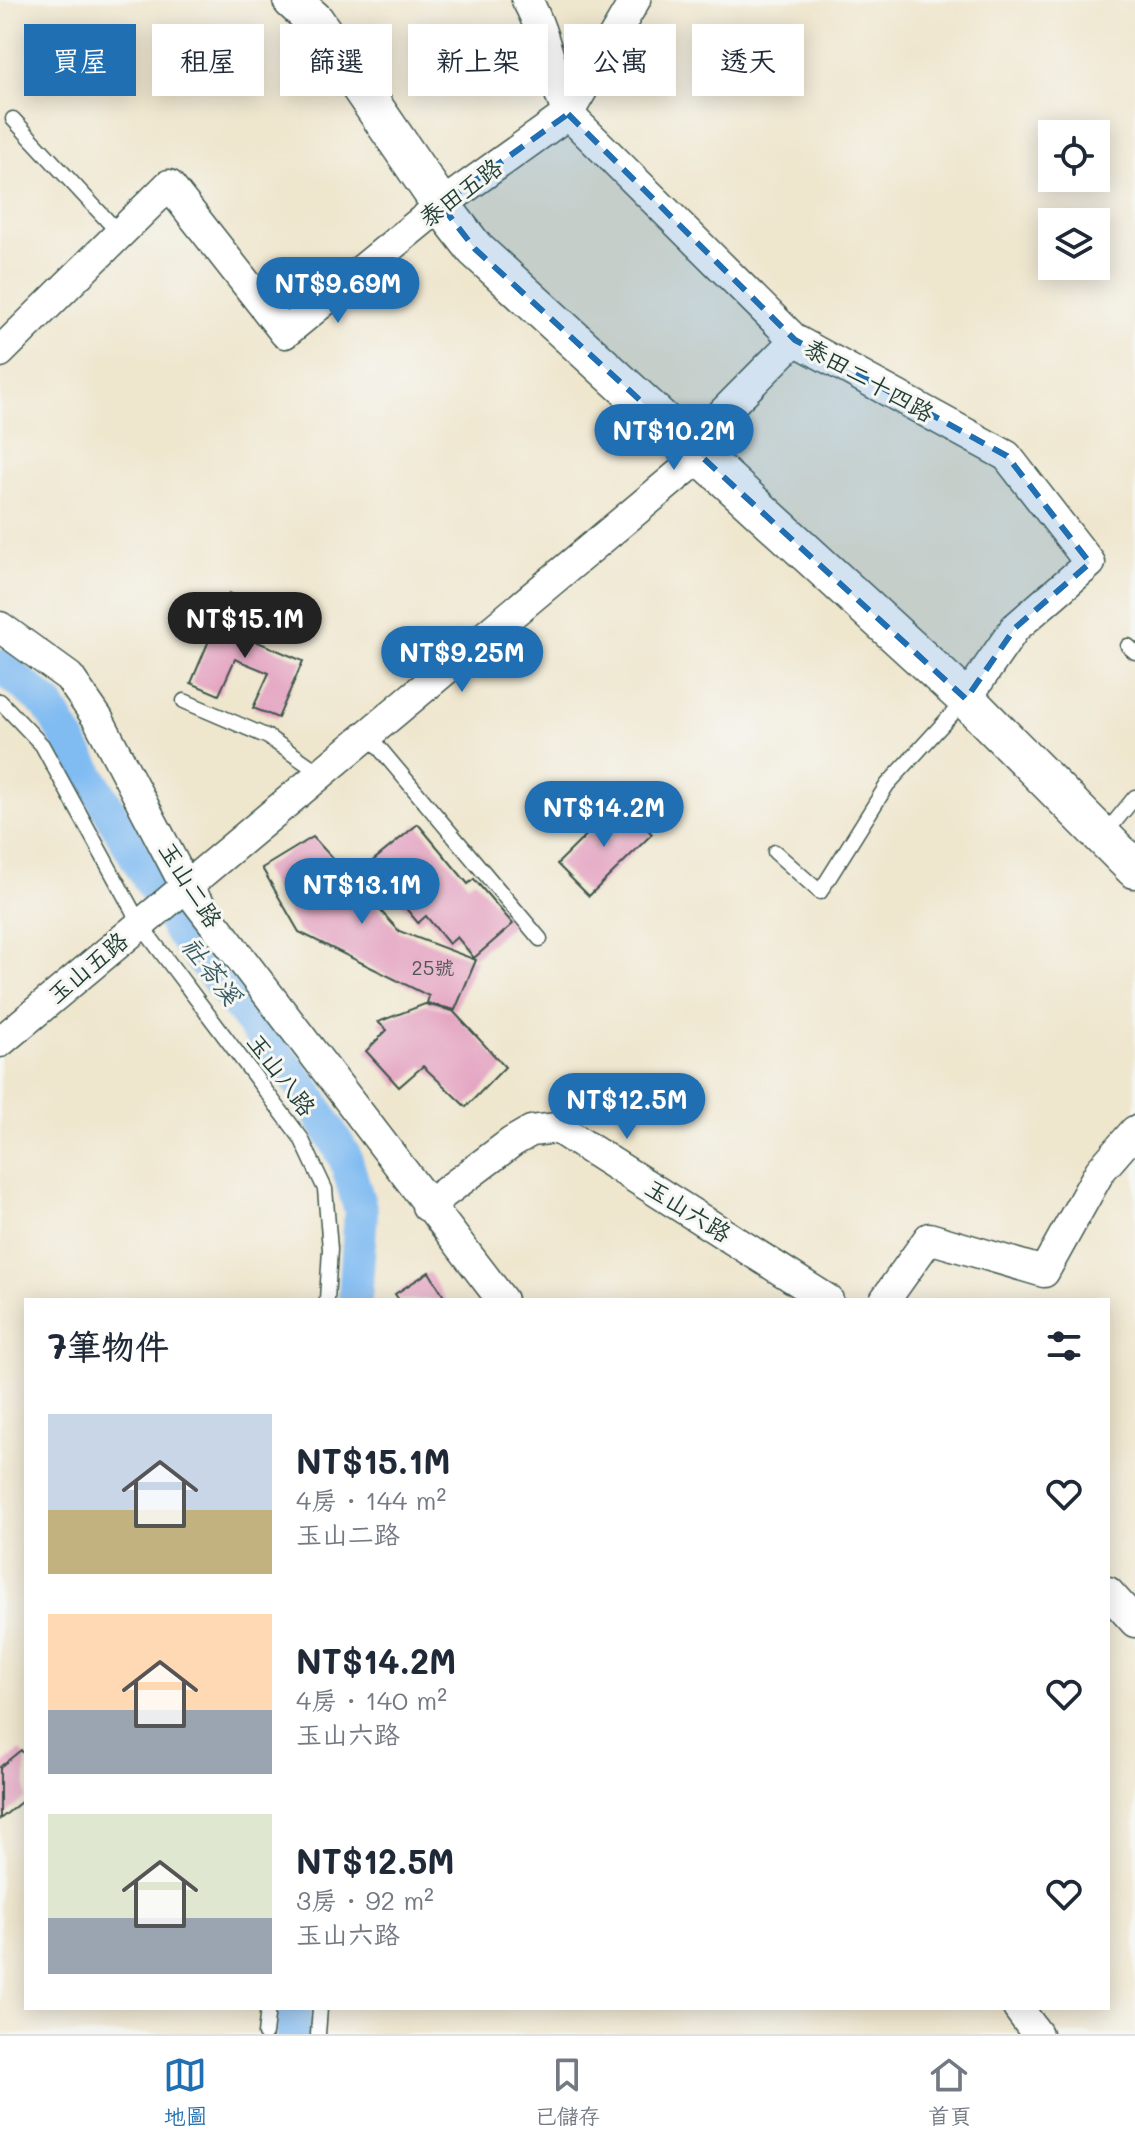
<!DOCTYPE html>
<html lang="zh-TW">
<head>
<meta charset="utf-8">
<style>
	:root { --surface:#fff; --page:#f2f2f3; --text:#1f2937; --muted:#747a83; --line:#e0e1e3; --accent:#1f6fb2 }
	body { margin:0; font-family:Mali,"LXGW WenKai TC",sans-serif; background:var(--page); color:var(--text); height:100vh; display:flex; flex-direction:column; font-size:30px; white-space:nowrap }
	* { box-sizing:border-box; margin:0 }
	p { font-size:26px; color:var(--muted) }
	.icon { flex:none; width:44px; height:44px; fill:none; stroke:currentColor; stroke-width:2; stroke-linecap:round; stroke-linejoin:round }
	.map { position:relative; flex:1; overflow:hidden }
	.panel { position:absolute; left:24px; top:1298px; width:1086px; height:712px; display:flex; flex-direction:column; background:var(--surface); border-radius:0px; box-shadow:0 4px 20px #0003 }
	.panel>* { flex:none }
	.banner { position:absolute; left:24px; top:24px; width:1088px; height:72px; display:flex; gap:16px }
	.tools { position:absolute; left:1038px; top:120px; display:grid; gap:16px }
	.tools a { display:grid; place-items:center; width:72px; height:72px; border-radius:0px; background:var(--surface); box-shadow:0 4px 20px #0003; font-size:40px }
	.price { position:absolute; translate:-50% -68px; padding:0 18px; border-radius:28px; background:var(--accent); color:#fff; font-size:26px; line-height:52px; filter:drop-shadow(0 2px 4px #0008) }
	.price::after { content:''; position:absolute; left:50%; top:48px; width:24px; height:18px; margin-left:-12px; background:inherit; clip-path:polygon(0 0,100% 0,50% 100%) }
	.price.current { background:#222; color:#fff }
	ul { padding:0; list-style:none }
	li { display:flex; align-items:center; gap:24px; height:200px; padding:0 24px }
	li span { display:grid; place-items:center; flex:none; width:224px; height:160px; border-radius:0px; color:#555 }
	li>.icon { margin-inline-start:auto }
	span .icon { width:96px; height:96px; fill:#fffc; stroke-width:1 }
	li b { font-size:34px }
	h2 { display:flex; justify-content:space-between; align-items:center; height:96px; padding:0 24px; font-size:34px }
	.chip { padding:0 28px; border-radius:0px; background:var(--surface); box-shadow:0 4px 20px #0003; font-size:28px; line-height:72px }
	.chip.current { background:var(--accent); color:#fff }
	.tab-bar { display:flex; justify-content:space-around; align-items:center; height:112px; border-top:2px solid var(--line); background:var(--surface); font-size:22px; color:var(--muted) }
	.tab-bar a { display:grid; justify-items:center; gap:4px }
	.tab-bar .current { color:var(--accent) }
	.map>svg:first-child { display:block }
	.lines { fill:none; stroke-linecap:round; stroke-linejoin:round }
	.canal { stroke:#80bbf2; stroke-width:34 }
	.building { fill:#e4a3c1 }
	.service-casing { stroke:#3e564b; stroke-width:17 }
	.minor-casing { stroke:#3e564b; stroke-width:33 }
	.tertiary-casing { stroke:#3e564b; stroke-width:41 }
	.service { stroke:#fff; stroke-width:14 }
	.minor { stroke:#fff; stroke-width:30 }
	.tertiary { stroke:#fff; stroke-width:38 }
	.marked { fill:#1f6fb2; fill-opacity:0.2; stroke:#1f6fb2; stroke-width:6; stroke-dasharray:16 10; stroke-linejoin:round }
	.labels { text-anchor:middle; stroke-width:6; stroke-linejoin:round; paint-order:stroke }
	.number-label { font-size:20px; fill:#505657 }
	.street-label { font-size:24px; fill:#1f3d34; stroke:#f6f6f2 }
	.water-label { font-size:26px; font-style:italic; fill:#375c64; stroke:#f6f6f2 }
</style>
</head>
<body>
<div class="map">
<svg width="1135" height="2034" viewBox="0 0 1135 2034">
	<rect width="100%" height="100%" fill="#f6f6f2"/>
	<filter id="ink" filterUnits="userSpaceOnUse"><feTurbulence type="fractalNoise" baseFrequency=".0125" numOctaves="2"/><feDisplacementMap in="SourceGraphic" scale="16" xChannelSelector="R" yChannelSelector="G"/><feConvolveMatrix kernelMatrix="1 2 1 2 8 2 1 2 1" color-interpolation-filters="sRGB"/></filter>
	<filter id="wash" filterUnits="userSpaceOnUse"><feTurbulence type="fractalNoise" baseFrequency=".006" numOctaves="4" result="noise"/><feDisplacementMap in="SourceGraphic" scale="32" xChannelSelector="R" yChannelSelector="G"/><feGaussianBlur stdDeviation="1.8" result="paint"/><feColorMatrix in="noise" values="0 0 0 0 0 0 0 0 0 0 0 0 0 0 0 0 0 1.4 0 .05"/><feComposite in="paint" operator="in"/></filter>
	<g filter="url(#wash)">
		<rect width="100%" height="100%" fill="#efe6ce"/>
		<g class="lines">
			<!-- canal -->
			<path class="canal" d="M0,665L48,705L178,929L305,1090L345,1157L361,1211L355,1300
				M293,2034L295,2008"/>
		</g>
		<g id="blocks">
			<!-- building -->
			<path class="building" d="M229,593L248,601L234,632L303,661L278,718L253,708L269,673L235,659L219,695L191,683Z
				M620,802L652,834L589,896L557,864Z
				M418,824L468,884L474,879L513,924L474,958L457,937L449,944L426,916L418,923L369,864Z
				M313,837L399,931L476,960L455,1010L427,1003L429,996L299,932L262,868Z
				M425,1004L453,1011L505,1067L466,1107L423,1066L399,1087L366,1051L387,1030L378,1022Z
				M429,1272L446,1300H399L395,1294Z
				M21,1750L26,1758V1798L0,1819V1767Z"/>
		</g>
	</g>
	<g filter="url(#ink)">
		<use href="#blocks" fill-opacity="0" stroke="#3e564b" stroke-width="2"/>
		<g class="lines">
			<defs>
				<path id="service" d="M13,119L118,232
					M1128,646L1135,652
					M0,701L42,745L140,924L301,1138L325,1189L330,1249L327,1300
					M184,701L268,737L323,775
					M370,737L540,939
					M1104,835L1135,797
					M775,852L820,892L887,785L964,701
					M265,2034L268,2008
					M318,2034L320,2008"/>
				<path id="minor" d="M527,0C547,36 551,77 568,114L795,340L1007,456L1090,563L1015,628L966,699
					M0,352L169,185L285,333L441,205L568,114L635,0
					M691,445L795,340
					M0,627L69,677L98,719L186,887L502,1300
					M0,1042L701,456
					M427,1206L512,1142L531,1131L557,1128L828,1300
					M885,1300L929,1238L1044,1272L1100,1171L1135,1131
					M1108,1592L1135,1622
					M1018,2008L1037,2034"/>
				<path id="tertiary" d="M292,0L315,21L441,205L475,249L966,699L1135,869"/>
			</defs>
			<!-- service casing -->
			<use href="#service" class="service-casing"/>
			<!-- minor casing -->
			<use href="#minor" class="minor-casing"/>
			<!-- tertiary casing -->
			<use href="#tertiary" class="tertiary-casing"/>
			<!-- service -->
			<use href="#service" class="service"/>
			<!-- minor -->
			<use href="#minor" class="minor"/>
			<!-- tertiary -->
			<use href="#tertiary" class="tertiary"/>
		</g>
	</g>
	<!-- marked area -->
	<path class="marked" d="M568,114L795,340L1007,456L1090,563L1015,628L966,699L475,249L441,205Z"/>
	<g class="labels">
		<!-- number labels -->
		<g class="number-label">
			<text x="433" y="975">25號</text>
		</g>
		<!-- street labels -->
		<g class="street-label">
			<text transform="translate(461 193) rotate(-37)" y="8">泰田五路</text>
			<text transform="translate(869 381) rotate(29)" y="8">泰田二十四路</text>
			<text transform="translate(190 885) rotate(58)" y="8">玉山二路</text>
			<text transform="translate(88 968) rotate(-40)" y="8">玉山五路</text>
			<text transform="translate(281 1075) rotate(53)" y="8">玉山八路</text>
			<text transform="translate(688 1211) rotate(32)" y="8">玉山六路</text>
		</g>
		<!-- water labels -->
		<g class="water-label">
			<text transform="translate(211 971) rotate(52)" y="9">社苓溪</text>
		</g>
	</g>
</svg>
<div class="tools">
<a><svg class="icon" aria-label="locate" viewBox="0 0 24 24"><circle cx="12" cy="12" r="6"/><path d="M12 2v4M12 18v4M2 12h4M18 12h4"/></svg></a>
<a><svg class="icon" aria-label="layers" viewBox="0 0 24 24"><path d="M12 4l9 5-9 5-9-5zM3 14l9 5 9-5"/></svg></a>
</div>
<b class="price" style="left:338px;top:325px">NT$9.69M</b>
<b class="price" style="left:674px;top:472px">NT$10.2M</b>
<b class="price current" style="left:245px;top:660px">NT$15.1M</b>
<b class="price" style="left:462px;top:694px">NT$9.25M</b>
<b class="price" style="left:604px;top:849px">NT$14.2M</b>
<b class="price" style="left:362px;top:926px">NT$13.1M</b>
<b class="price" style="left:627px;top:1141px">NT$12.5M</b>
<div class="banner">
<a class="chip current">買屋</a>
<a class="chip">租屋</a>
<a class="chip">篩選</a>
<a class="chip">新上架</a>
<a class="chip">公寓</a>
<a class="chip">透天</a>
</div>
<section class="panel">
<h2>7筆物件<svg class="icon" aria-label="filters" viewBox="0 0 24 24"><path d="M4 7h16M4 17h16"/><circle cx="9" cy="7" r="2"/><circle cx="15" cy="17" r="2"/></svg></h2>
<ul>
<li><span style="background:linear-gradient(#c9d6e8 60%,#c2b280 0)"><svg class="icon" aria-label="home" viewBox="0 0 24 24"><path d="M3 11l9-7 9 7M6 9v11h12V9"/></svg></span><div><b>NT$15.1M</b><p>4房 · 144 m²</p><p>玉山二路</p></div><svg class="icon" aria-label="heart" viewBox="0 0 24 24"><path d="M12 20l-8-8c-3-5 5-10 8-4 3-6 11-1 8 4z"/></svg></li>
<li><span style="background:linear-gradient(#ffd9b3 60%,#9aa5b1 0)"><svg class="icon" aria-label="home" viewBox="0 0 24 24"><path d="M3 11l9-7 9 7M6 9v11h12V9"/></svg></span><div><b>NT$14.2M</b><p>4房 · 140 m²</p><p>玉山六路</p></div><svg class="icon" aria-label="heart" viewBox="0 0 24 24"><path d="M12 20l-8-8c-3-5 5-10 8-4 3-6 11-1 8 4z"/></svg></li>
<li><span style="background:linear-gradient(#dfe7d0 65%,#9aa5b1 0)"><svg class="icon" aria-label="home" viewBox="0 0 24 24"><path d="M3 11l9-7 9 7M6 9v11h12V9"/></svg></span><div><b>NT$12.5M</b><p>3房 · 92 m²</p><p>玉山六路</p></div><svg class="icon" aria-label="heart" viewBox="0 0 24 24"><path d="M12 20l-8-8c-3-5 5-10 8-4 3-6 11-1 8 4z"/></svg></li>
</ul>
</section>
</div>
<nav class="tab-bar">
<a class="current"><svg class="icon" aria-label="map" viewBox="0 0 24 24"><path d="M3 6l6-2 6 2 6-2v14l-6 2-6-2-6 2zM9 4v14M15 6v14"/></svg>地圖</a>
<a><svg class="icon" aria-label="saved" viewBox="0 0 24 24"><path d="M7 4h10v16l-5-4-5 4z"/></svg>已儲存</a>
<a><svg class="icon" aria-label="home" viewBox="0 0 24 24"><path d="M3 11l9-7 9 7M6 9v11h12V9"/></svg>首頁</a>
</nav>
</body>
</html>
